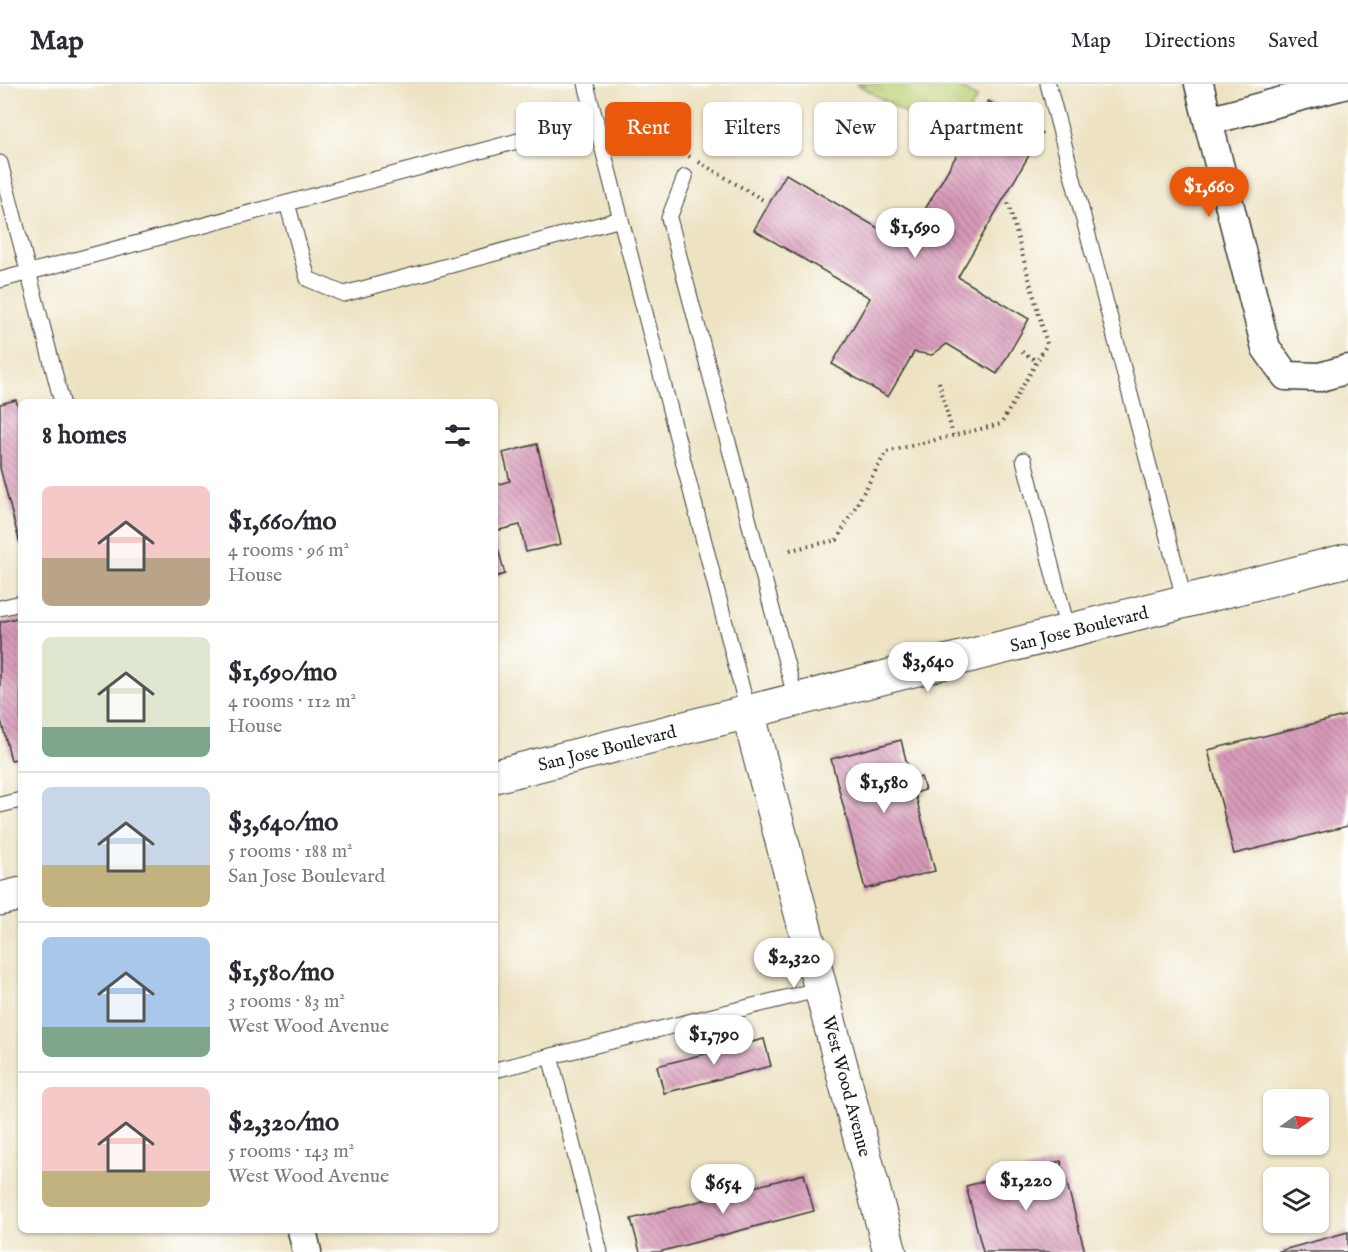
<!DOCTYPE html>
<html lang="en">
<head>
<meta charset="utf-8">
<style>
	:root { --surface:#fff; --page:#f7f7f7; --text:#2b2b33; --muted:#7c7c81; --line:#e1e1e2; --accent:#ea580c }
	body { margin:0; font-family:"IM FELL English",serif; background:var(--page); color:var(--text); height:100vh; display:flex; flex-direction:column; font-size:22px; white-space:nowrap }
	* { box-sizing:border-box; margin:0 }
	p { font-size:20px; color:var(--muted) }
	.icon { flex:none; width:33px; height:33px; fill:none; stroke:currentColor; stroke-width:2; stroke-linecap:round; stroke-linejoin:round }
	.map { position:relative; flex:1; overflow:hidden }
	.panel { position:absolute; left:18px; top:315px; width:480px; height:834px; display:flex; flex-direction:column; background:var(--surface); border-radius:9px; box-shadow:0 2px 4px #0004 }
	.panel>* { flex:none }
	.banner { position:absolute; left:516px; top:18px; width:570px; height:54px; display:flex; gap:12px }
	.needle { width:39px; rotate:76deg }
	.tools { position:absolute; left:1263px; top:1005px; display:grid; gap:12px }
	.tools a { display:grid; place-items:center; width:66px; height:66px; border-radius:9px; background:var(--surface); box-shadow:0 2px 4px #0004; font-size:30px }
	.price { position:absolute; translate:-50% -51px; padding:0 14px; border-radius:21px; background:#fff; color:#222; font-size:20px; line-height:39px; filter:drop-shadow(0 2px 3px #0008) }
	.price::after { content:''; position:absolute; left:50%; top:36px; width:18px; height:14px; margin-left:-9px; background:inherit; clip-path:polygon(0 0,100% 0,50% 100%) }
	.price.current { background:var(--accent); color:#fff }
	ul { padding:0; list-style:none }
	li { display:flex; align-items:center; gap:18px; height:150px; padding:0 24px }
	li+li { border-top:2px solid var(--line) }
	li span { display:grid; place-items:center; flex:none; width:168px; height:120px; border-radius:9px; color:#555 }
	li>.icon { margin-inline-start:auto }
	span .icon { width:72px; height:72px; fill:#fffc; stroke-width:1 }
	li b { font-size:26px }
	h2 { display:flex; justify-content:space-between; align-items:center; height:72px; padding:0 24px; font-size:26px }
	.pill { padding:0 21px; border-radius:9px; background:var(--surface); box-shadow:0 2px 4px #0004; font-size:21px; line-height:54px }
	.pill.current { background:var(--accent); color:#fff }
	header { display:flex; align-items:center; gap:36px; box-sizing:border-box; height:84px; padding:0 30px; background:var(--surface); border-bottom:2px solid var(--line) }
	header strong { font-size:28px }
	nav { display:flex; gap:33px; margin-inline-start:auto; font-size:21px }
	.map>svg:first-child { display:block }
	.park { fill:url(#park-crowns); stroke:#6a7547; stroke-width:1.5 }
	.building { fill:url(#building-back-hatch) }
	.lines { fill:none; stroke-linecap:round; stroke-linejoin:round }
	.service-casing { stroke:#3b3a35; stroke-width:17 }
	.minor-casing { stroke:#3b3a35; stroke-width:31 }
	.tertiary-casing { stroke:#3b3a35; stroke-width:35 }
	.path { stroke:#3b3a35; stroke-width:4; stroke-dasharray:1.5 4.5; stroke-linecap:butt }
	.service { stroke:#fff; stroke-width:15 }
	.minor { stroke:#fff; stroke-width:28 }
	.tertiary { stroke:#fff; stroke-width:33 }
	.labels { text-anchor:middle; stroke-width:5; stroke-linejoin:round; paint-order:stroke }
	.street-label { font-size:18px; fill:#1c1c1c; stroke:#fff }
</style>
</head>
<body>
<header>
<strong>Map</strong>
<nav><a>Map</a><a>Directions</a><a>Saved</a></nav>
</header>
<div class="map">
<svg width="1348" height="1168" viewBox="0 0 1348 1168">
	<defs>
		<pattern id="park-crowns" width="20" height="18" patternUnits="userSpaceOnUse" patternTransform="scale(1.5)"><rect width="20" height="18" fill="#b9ce72"/><path d="M2 6a3 3 0 1 1 6 0M12 15a3 3 0 1 1 6 0" fill="none" stroke="#9eb062"/></pattern>
		<pattern id="building-back-hatch" width="6" height="6" patternUnits="userSpaceOnUse" patternTransform="scale(1.5)"><rect width="6" height="6" fill="#d799b8"/><path d="M-1 5l2 2M0 0l6 6M5-1l2 2" fill="none" stroke="#ae7c95"/></pattern>
	</defs>
	<rect width="100%" height="100%" fill="#fff"/>
	<filter id="ink" filterUnits="userSpaceOnUse"><feTurbulence type="fractalNoise" baseFrequency=".0167" numOctaves="2"/><feDisplacementMap in="SourceGraphic" scale="12" xChannelSelector="R" yChannelSelector="G"/><feConvolveMatrix kernelMatrix="1 2 1 2 8 2 1 2 1" color-interpolation-filters="sRGB"/></filter>
	<filter id="wash" filterUnits="userSpaceOnUse"><feTurbulence type="fractalNoise" baseFrequency=".008" numOctaves="4" result="noise"/><feDisplacementMap in="SourceGraphic" scale="24" xChannelSelector="R" yChannelSelector="G"/><feGaussianBlur stdDeviation="1.35" result="paint"/><feColorMatrix in="noise" values="0 0 0 0 0 0 0 0 0 0 0 0 0 0 0 0 0 1.4 0 .05"/><feComposite in="paint" operator="in"/></filter>
	<g filter="url(#wash)">
		<rect width="100%" height="100%" fill="#ede3c3"/>
		<!-- park -->
		<path class="park" d="M857,0H954L977,14L951,57Z"/>
		<g id="blocks">
			<!-- building -->
			<path class="building" d="M988,17L1042,49L958,193L1029,235L997,290L947,260L932,271L914,268L888,313L832,280L870,214L754,146L786,90L905,160Z
				M16,316L21,334L20,460L0,384V320Z
				M537,360L561,460L526,468L520,441L495,447V401L510,397L503,369Z
				M495,454L505,490L495,493Z
				M21,533V674L11,676L0,632V538Z
				M1348,631V742L1234,770L1208,666Z
				M901,656L911,696L921,693L925,706L915,709L935,787L865,805L831,675Z
				M764,955L771,982L664,1009L657,982Z
				M1061,1077L1085,1168H983L966,1102Z
				M804,1090L814,1127L659,1168H640L631,1135Z
				M1348,1148V1168H1279V1167Z"/>
		</g>
	</g>
	<g filter="url(#ink)">
		<use href="#blocks" fill-opacity="0" stroke="#3b3a35" stroke-width="1.5"/>
		<g class="lines">
			<defs>
				<path id="service" d="M586,0L748,628
					M1048,0L1185,518
					M0,79L62,318
					M685,93L669,134L796,616
					M287,119L308,195L344,210L621,135
					M0,196L596,36
					M1024,376L1068,547
					M0,524L21,519
					M0,721L21,716
					M550,972L600,1168
					M495,986L821,905"/>
				<path id="minor" d="M1199,0L1208,37
					M1347,0L1208,37L1266,264L1286,292L1320,293L1348,285
					M302,1146L307,1168"/>
				<path id="tertiary" d="M748,628L890,1168
					M495,692L1348,476
					M0,815L21,810"/>
			</defs>
			<!-- service casing -->
			<use href="#service" class="service-casing"/>
			<!-- minor casing -->
			<use href="#minor" class="minor-casing"/>
			<!-- tertiary casing -->
			<use href="#tertiary" class="tertiary-casing"/>
			<!-- path -->
			<path class="path" d="M674,62L690,73
				M699,78L763,116
				M1022,268L1037,277
				M939,298L953,351
				M790,466L837,456L886,368L1001,340L1047,260L1007,115"/>
			<!-- service -->
			<use href="#service" class="service"/>
			<!-- minor -->
			<use href="#minor" class="minor"/>
			<!-- tertiary -->
			<use href="#tertiary" class="tertiary"/>
		</g>
	</g>
	<g class="labels">
		<!-- street labels -->
		<g class="street-label">
			<text transform="translate(1079 545) rotate(-14)" y="6">San Jose Boulevard</text>
			<text transform="translate(607 664) rotate(-14)" y="6">San Jose Boulevard</text>
			<text transform="translate(847 1002) rotate(75)" y="6">West Wood Avenue</text>
		</g>
	</g>
</svg>
<div class="tools">
<a><svg class="needle" viewBox="-14 -14 28 28"><path d="M0-13l5 13h-10z" fill="#e53935"/><path d="M0 13l5-13h-10z" fill="#7c7c81"/></svg></a>
<a><svg class="icon" aria-label="layers" viewBox="0 0 24 24"><path d="M12 4l9 5-9 5-9-5zM3 14l9 5 9-5"/></svg></a>
</div>
<b class="price current" style="left:1209px;top:134px">$1,660</b>
<b class="price" style="left:915px;top:175px">$1,690</b>
<b class="price" style="left:928px;top:609px">$3,640</b>
<b class="price" style="left:884px;top:730px">$1,580</b>
<b class="price" style="left:794px;top:905px">$2,320</b>
<b class="price" style="left:714px;top:982px">$1,790</b>
<b class="price" style="left:1026px;top:1128px">$1,220</b>
<b class="price" style="left:723px;top:1131px">$654</b>
<div class="banner">
<a class="pill">Buy</a>
<a class="pill current">Rent</a>
<a class="pill">Filters</a>
<a class="pill">New</a>
<a class="pill">Apartment</a>
</div>
<section class="panel">
<h2>8 homes<svg class="icon" aria-label="filters" viewBox="0 0 24 24"><path d="M4 7h16M4 17h16"/><circle cx="9" cy="7" r="2"/><circle cx="15" cy="17" r="2"/></svg></h2>
<ul>
<li><span style="background:linear-gradient(#f6c9c9 60%,#b9a48a 0)"><svg class="icon" aria-label="home" viewBox="0 0 24 24"><path d="M3 11l9-7 9 7M6 9v11h12V9"/></svg></span><div><b>$1,660/mo</b><p>4 rooms · 96 m²</p><p>House</p></div></li>
<li><span style="background:linear-gradient(#dfe7d0 75%,#7fa58c 0)"><svg class="icon" aria-label="home" viewBox="0 0 24 24"><path d="M3 11l9-7 9 7M6 9v11h12V9"/></svg></span><div><b>$1,690/mo</b><p>4 rooms · 112 m²</p><p>House</p></div></li>
<li><span style="background:linear-gradient(#c9d6e8 65%,#c2b280 0)"><svg class="icon" aria-label="home" viewBox="0 0 24 24"><path d="M3 11l9-7 9 7M6 9v11h12V9"/></svg></span><div><b>$3,640/mo</b><p>5 rooms · 188 m²</p><p>San Jose Boulevard</p></div></li>
<li><span style="background:linear-gradient(#a9c7e8 75%,#7fa58c 0)"><svg class="icon" aria-label="home" viewBox="0 0 24 24"><path d="M3 11l9-7 9 7M6 9v11h12V9"/></svg></span><div><b>$1,580/mo</b><p>3 rooms · 83 m²</p><p>West Wood Avenue</p></div></li>
<li><span style="background:linear-gradient(#f6c9c9 70%,#c2b280 0)"><svg class="icon" aria-label="home" viewBox="0 0 24 24"><path d="M3 11l9-7 9 7M6 9v11h12V9"/></svg></span><div><b>$2,320/mo</b><p>5 rooms · 143 m²</p><p>West Wood Avenue</p></div></li>
</ul>
</section>
</div>
</body>
</html>
